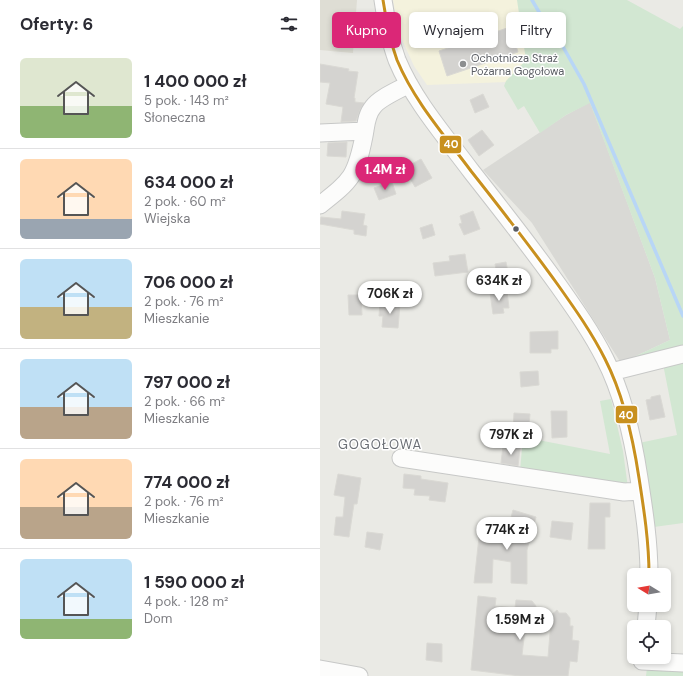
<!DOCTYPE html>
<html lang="pl">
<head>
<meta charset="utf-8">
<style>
	:root { --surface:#fff; --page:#f7f7f7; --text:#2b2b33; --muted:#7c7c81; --line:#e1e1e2; --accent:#db2777 }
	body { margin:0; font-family:"DM Sans",sans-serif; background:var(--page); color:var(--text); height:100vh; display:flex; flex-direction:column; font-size:15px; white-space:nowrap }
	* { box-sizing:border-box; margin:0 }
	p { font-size:13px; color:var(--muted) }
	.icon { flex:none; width:22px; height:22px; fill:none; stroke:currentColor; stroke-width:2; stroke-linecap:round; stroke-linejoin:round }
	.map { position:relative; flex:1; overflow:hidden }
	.sheet { display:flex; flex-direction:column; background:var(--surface); width:320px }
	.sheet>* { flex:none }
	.hud { position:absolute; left:12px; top:12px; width:291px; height:36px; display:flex; gap:8px }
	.needle { width:26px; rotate:281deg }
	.buttons { position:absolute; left:307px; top:568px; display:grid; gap:8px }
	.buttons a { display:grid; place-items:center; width:44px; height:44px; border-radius:6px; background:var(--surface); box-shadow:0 2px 6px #0003; font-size:20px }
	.price { position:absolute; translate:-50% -34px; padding:0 9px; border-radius:14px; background:#fff; color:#222; font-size:13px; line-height:26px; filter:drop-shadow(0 1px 2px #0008) }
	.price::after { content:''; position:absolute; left:50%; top:24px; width:12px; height:9px; margin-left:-6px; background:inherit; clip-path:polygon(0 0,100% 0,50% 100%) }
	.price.current { background:var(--accent); color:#fff }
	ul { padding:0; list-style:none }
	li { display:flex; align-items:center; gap:12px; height:100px; padding:0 20px }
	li+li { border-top:1px solid var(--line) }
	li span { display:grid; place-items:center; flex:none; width:112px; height:80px; border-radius:6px; color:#555 }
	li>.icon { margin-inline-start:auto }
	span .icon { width:48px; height:48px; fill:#fffc; stroke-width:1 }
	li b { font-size:17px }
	h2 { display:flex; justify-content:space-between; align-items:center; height:48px; padding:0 20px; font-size:17px }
	.pill { padding:0 14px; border-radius:6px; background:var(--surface); box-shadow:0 2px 6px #0003; font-size:14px; line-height:36px }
	.pill.current { background:var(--accent); color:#fff }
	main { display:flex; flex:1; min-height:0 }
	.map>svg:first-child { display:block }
	.commercial { fill:#f4f2dd }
	.industrial { fill:#d9d9d5 }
	.education { fill:#deddd4 }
	.green { fill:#d2e7d2 }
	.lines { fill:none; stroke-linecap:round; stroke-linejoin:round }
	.stream { stroke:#b8d6f6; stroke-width:3.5 }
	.building { fill:#d4d3d0; stroke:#dad9d4 }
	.minor-casing { stroke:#c7c8c7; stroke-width:19 }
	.minor { stroke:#fcfcfb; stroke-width:17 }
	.bus-1-casing { stroke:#fff; stroke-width:6 }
	.bus-1 { stroke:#c8901e; stroke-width:3 }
	.poi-dot { fill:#8c8e90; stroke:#fff; stroke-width:1.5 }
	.bus-dot { fill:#5a5d63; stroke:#fff; stroke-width:1.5 }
	.labels { text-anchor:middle; stroke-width:3; stroke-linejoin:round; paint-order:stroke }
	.poi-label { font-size:11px; fill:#5a5d63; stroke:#fff; text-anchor:start }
	.quarter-label { font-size:13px; letter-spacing:1px; fill:#6b6f75; stroke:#fff }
	.line-badge { stroke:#fff; stroke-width:1.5 }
	.badge-label { font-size:11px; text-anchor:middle; font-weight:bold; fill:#fff }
</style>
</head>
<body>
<main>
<section class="sheet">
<h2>Oferty: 6<svg class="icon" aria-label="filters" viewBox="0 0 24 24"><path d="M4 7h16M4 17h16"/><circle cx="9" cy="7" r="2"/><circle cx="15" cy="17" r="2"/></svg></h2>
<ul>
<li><span style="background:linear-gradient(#dfe7d0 60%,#8fb573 0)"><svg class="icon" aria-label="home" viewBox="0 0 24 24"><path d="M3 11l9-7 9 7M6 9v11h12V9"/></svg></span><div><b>1 400 000 zł</b><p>5 pok. · 143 m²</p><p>Słoneczna</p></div></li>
<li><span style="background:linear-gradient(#ffd9b3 75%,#9aa5b1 0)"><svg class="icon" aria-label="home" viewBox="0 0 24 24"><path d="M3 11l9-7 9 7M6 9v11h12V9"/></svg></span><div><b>634 000 zł</b><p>2 pok. · 60 m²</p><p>Wiejska</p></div></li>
<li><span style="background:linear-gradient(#bfe0f5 60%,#c2b280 0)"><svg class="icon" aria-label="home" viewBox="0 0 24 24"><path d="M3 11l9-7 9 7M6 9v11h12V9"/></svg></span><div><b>706 000 zł</b><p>2 pok. · 76 m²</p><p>Mieszkanie</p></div></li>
<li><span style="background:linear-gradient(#bfe0f5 60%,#b9a48a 0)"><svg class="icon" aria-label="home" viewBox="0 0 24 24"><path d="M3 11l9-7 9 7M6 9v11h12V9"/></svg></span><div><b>797 000 zł</b><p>2 pok. · 66 m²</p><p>Mieszkanie</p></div></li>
<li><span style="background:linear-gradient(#ffd9b3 60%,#b9a48a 0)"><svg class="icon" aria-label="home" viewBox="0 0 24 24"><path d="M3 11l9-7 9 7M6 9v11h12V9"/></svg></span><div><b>774 000 zł</b><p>2 pok. · 76 m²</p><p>Mieszkanie</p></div></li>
<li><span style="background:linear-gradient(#bfe0f5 75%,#8fb573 0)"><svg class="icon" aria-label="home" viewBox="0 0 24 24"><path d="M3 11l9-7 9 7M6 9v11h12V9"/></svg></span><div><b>1 590 000 zł</b><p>4 pok. · 128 m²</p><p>Dom</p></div></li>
</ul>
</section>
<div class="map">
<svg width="363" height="676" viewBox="0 0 363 676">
	<rect width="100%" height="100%" fill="#eaeae5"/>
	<!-- commercial -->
	<path class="commercial" d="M73,0H198L207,60L187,82L107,85L94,66L79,33Z"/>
	<!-- industrial -->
	<path class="industrial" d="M270,102L335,278L350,340L301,363L212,223L163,170L246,115Z"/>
	<!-- education -->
	<path class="education" d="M0,0H37L33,53L0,50Z"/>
	<!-- green -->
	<path class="green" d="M197,0H307L360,29L363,26V349L301,363L350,340L335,278L270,103L246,115L220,133L204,106L198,110L184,86L186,81L206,60Z
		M363,360V523L334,527L319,443L357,435L343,364Z
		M291,399L303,451L308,488L200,471L203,437L290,454L280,401Z
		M327,668L363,669V676H326Z"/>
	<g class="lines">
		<!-- stream -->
		<path class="stream" d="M212,0L229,29L242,45L264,84L363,316"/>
	</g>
	<!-- building -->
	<path class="building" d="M190,27L198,52L127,76L119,51L140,44L139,42L157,36L158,38Z
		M0,64L29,69L28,71L38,72L34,98H35V102L44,103L40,110L36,121L21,122L23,107L6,104L10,83L0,82Z
		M163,94L169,107L155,113L150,100Z
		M162,130L174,145L159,156L148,140Z
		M27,142L26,157L7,156L8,143Z
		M101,159L112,178L95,187L84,168Z
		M72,182L76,194L59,200L54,188Z
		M22,211L45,214L43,225L47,226L46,236L34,234V230L0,224L1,217L21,219Z
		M153,211L160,229L144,235L139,224L142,223L140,216Z
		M112,224L115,235L103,239L100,228Z
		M145,254L148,272L115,276L113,263L130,261L129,256Z
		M186,262L189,278L178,281L175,264Z
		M187,291L189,308H183L184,313L173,314L170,293Z
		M28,295H41L42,315H29Z
		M60,302L80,304L78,328L62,327L63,316H59Z
		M238,331V349H231V353H210V332Z
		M218,371L219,385L201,387L200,372Z
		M340,395L345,417L330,420L326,400L331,399V397Z
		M231,411H247V437L232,438Z
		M194,413L210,414L209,427L204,426V430L193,429Z
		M183,446L200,448L198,466L181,463Z
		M18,474L41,478L37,504H34L29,537L14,535L16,517H23L25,497L14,495Z
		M84,474L101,476V479L128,483L125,502L109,500L110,496L94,495L95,489L83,488Z
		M270,503H290V517H285V549H268Z
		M193,510L216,517L207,550V584L191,583V562L173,559L172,583H154L159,537L184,543Z
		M232,521L253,523L251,540L230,537Z
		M47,532L63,534L60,550L45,547Z
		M158,596L176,598L175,606L195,608L196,600L212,601L216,606L214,621L206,620L202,655L228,657L231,622H223L237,610L239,613H246L250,618V626H253L252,640L259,641L257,662L250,661L248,676H200L151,670Z
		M107,643L122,644V662L106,660Z"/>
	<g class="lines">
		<defs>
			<path id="minor" d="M63,0C66,20 70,41 77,60C94,101 125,136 151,171C181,209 210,246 238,285C255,309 272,333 285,359C304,396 313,438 319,478C324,510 329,542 329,575
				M0,133L45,131
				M0,205C32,180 36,176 44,136C46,126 46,115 53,107C59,98 79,90 89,84
				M291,372L363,354
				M81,458L304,492L321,491
				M326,627L328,605
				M322,661L363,663
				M0,669L39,676"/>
		</defs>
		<!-- minor casing -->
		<use href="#minor" class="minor-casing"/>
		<!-- minor -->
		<use href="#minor" class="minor"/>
		<defs>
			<path id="bus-1" d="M63,0C66,20 70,41 77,60C94,101 125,136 151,171C181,209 210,246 238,285C255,309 272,333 285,359C304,396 313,438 319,478C324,510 329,542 329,575"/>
		</defs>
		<!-- bus-1 casing -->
		<use href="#bus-1" class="bus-1-casing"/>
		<!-- bus-1 -->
		<use href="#bus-1" class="bus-1"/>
	</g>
	<!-- markers -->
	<circle class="poi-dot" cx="143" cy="64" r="4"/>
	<circle class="bus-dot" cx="196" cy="229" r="3.5"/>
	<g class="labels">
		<!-- poi labels -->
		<g class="poi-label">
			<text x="151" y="62">Ochotnicza Straż<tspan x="151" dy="13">Pożarna Gogołowa</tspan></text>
		</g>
		<!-- quarter labels -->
		<g class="quarter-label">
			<text x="60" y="449">GOGOŁOWA</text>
		</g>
	</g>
	<g class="line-badge">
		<rect x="119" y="135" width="23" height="19" rx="4" fill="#c8901e"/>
		<rect x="295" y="405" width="23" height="19" rx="4" fill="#c8901e"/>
	</g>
	<g class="badge-label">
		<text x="131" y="148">40</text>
		<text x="306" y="419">40</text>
	</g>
</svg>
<div class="buttons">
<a><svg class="needle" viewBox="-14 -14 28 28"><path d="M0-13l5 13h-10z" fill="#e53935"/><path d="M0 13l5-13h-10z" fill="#7c7c81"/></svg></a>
<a><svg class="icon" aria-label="locate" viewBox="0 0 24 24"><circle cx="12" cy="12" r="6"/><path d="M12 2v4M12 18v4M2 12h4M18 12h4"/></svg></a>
</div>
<b class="price current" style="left:65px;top:191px">1.4M zł</b>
<b class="price" style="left:179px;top:302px">634K zł</b>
<b class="price" style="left:70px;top:315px">706K zł</b>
<b class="price" style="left:191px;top:456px">797K zł</b>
<b class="price" style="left:187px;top:551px">774K zł</b>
<b class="price" style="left:200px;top:641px">1.59M zł</b>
<div class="hud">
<a class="pill current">Kupno</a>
<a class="pill">Wynajem</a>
<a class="pill">Filtry</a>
</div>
</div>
</main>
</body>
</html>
